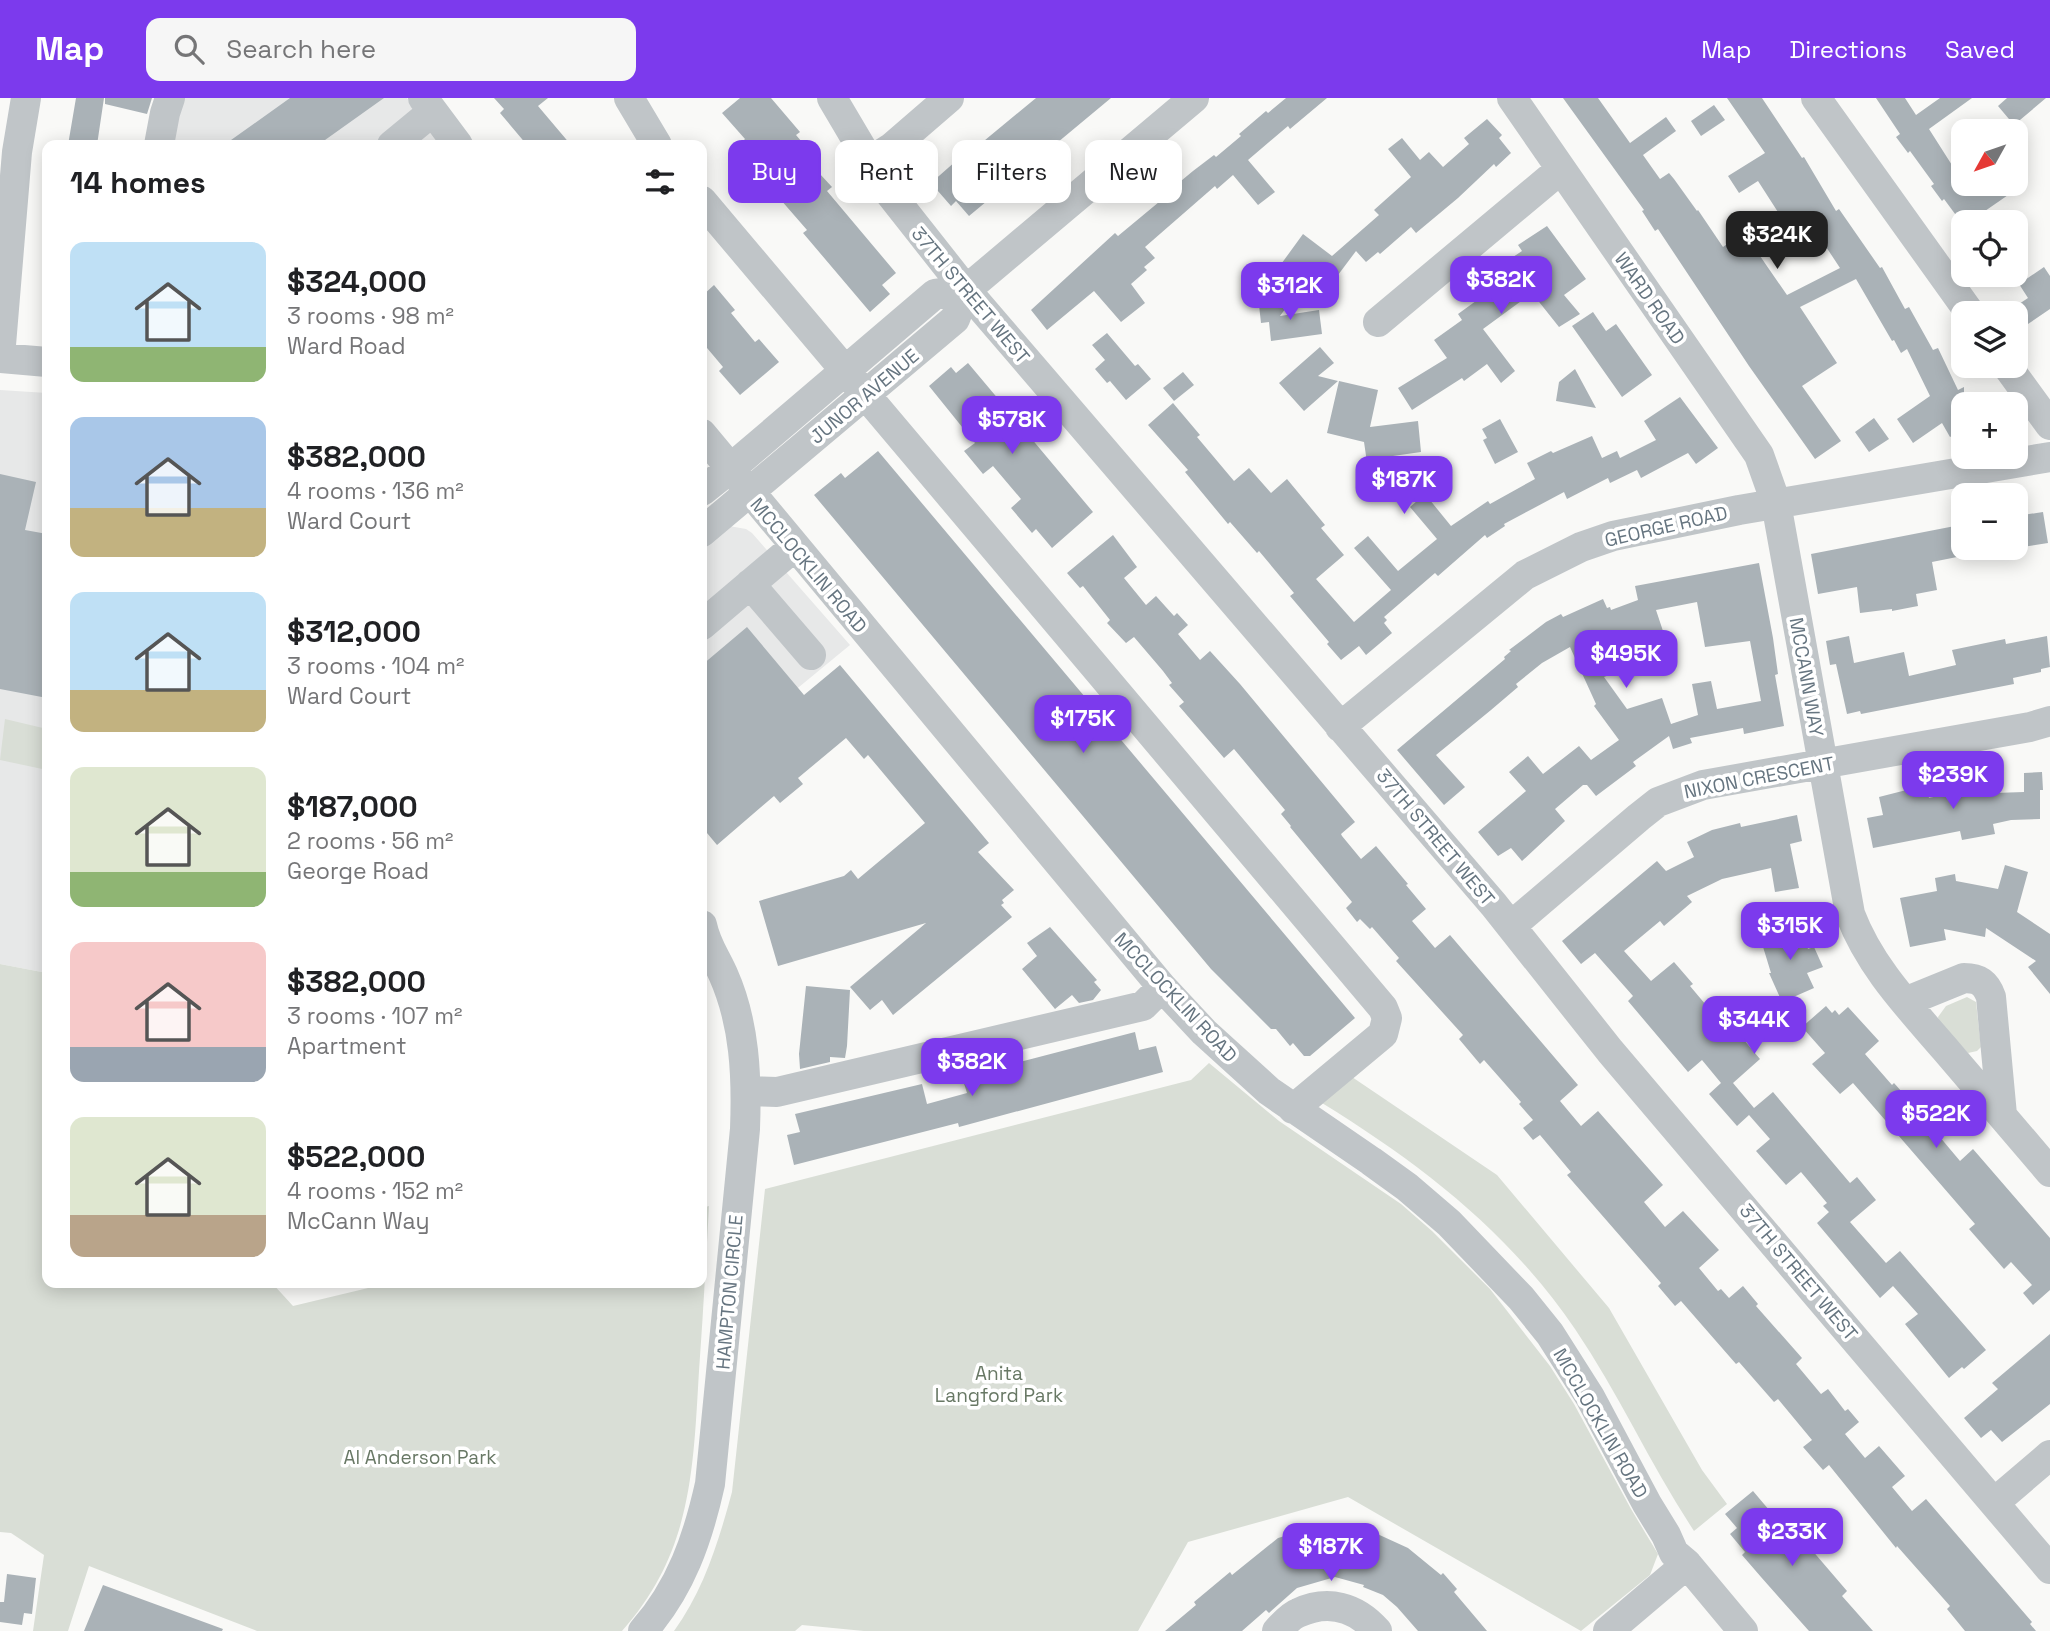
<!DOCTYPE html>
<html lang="en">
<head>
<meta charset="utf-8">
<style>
	:root { --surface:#fff; --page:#f6f6f6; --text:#202124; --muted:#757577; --accent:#7c3aed }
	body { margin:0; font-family:"Space Grotesk",sans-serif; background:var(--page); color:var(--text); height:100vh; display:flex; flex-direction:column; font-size:26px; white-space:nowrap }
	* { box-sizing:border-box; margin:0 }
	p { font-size:23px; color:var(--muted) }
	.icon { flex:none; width:38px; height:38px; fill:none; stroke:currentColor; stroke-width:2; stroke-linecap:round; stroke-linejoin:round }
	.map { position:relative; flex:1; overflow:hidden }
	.panel { position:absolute; left:42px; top:42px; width:665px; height:1148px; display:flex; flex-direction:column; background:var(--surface); border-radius:14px; box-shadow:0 4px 18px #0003 }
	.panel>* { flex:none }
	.guide { position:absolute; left:728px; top:42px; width:665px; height:63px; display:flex; gap:14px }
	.needle { width:46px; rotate:230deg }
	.tools { position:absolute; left:1951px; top:21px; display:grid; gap:14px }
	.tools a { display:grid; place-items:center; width:77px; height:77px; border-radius:14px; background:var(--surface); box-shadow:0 4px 18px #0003; font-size:35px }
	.price { position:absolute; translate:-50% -60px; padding:0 16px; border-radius:14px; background:var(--accent); color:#fff; font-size:23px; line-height:46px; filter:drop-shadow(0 2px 4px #0008) }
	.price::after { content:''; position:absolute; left:50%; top:42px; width:21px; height:16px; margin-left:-10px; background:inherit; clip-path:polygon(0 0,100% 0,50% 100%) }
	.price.active { background:#222; color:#fff }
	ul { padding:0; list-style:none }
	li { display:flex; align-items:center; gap:21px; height:175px; padding:0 28px }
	li span { display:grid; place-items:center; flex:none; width:196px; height:140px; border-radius:14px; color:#555 }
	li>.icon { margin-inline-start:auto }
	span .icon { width:84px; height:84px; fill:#fffc; stroke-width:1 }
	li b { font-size:30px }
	h2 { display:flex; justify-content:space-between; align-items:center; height:84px; padding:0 28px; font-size:30px }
	.chip { padding:0 24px; border-radius:14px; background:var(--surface); box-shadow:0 4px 18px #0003; font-size:24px; line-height:63px }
	.chip.active { background:var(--accent); color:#fff }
	header { display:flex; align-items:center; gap:42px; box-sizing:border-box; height:98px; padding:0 35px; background:var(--accent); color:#fff }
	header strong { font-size:33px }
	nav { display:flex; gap:38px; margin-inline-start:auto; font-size:24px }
	.search { width:490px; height:63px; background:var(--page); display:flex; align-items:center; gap:18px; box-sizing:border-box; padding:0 24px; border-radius:14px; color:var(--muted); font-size:26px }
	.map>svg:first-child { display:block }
	.built { fill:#e7e8e8 }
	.green { fill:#d9ded6 }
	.building { fill:#aab2b7; fill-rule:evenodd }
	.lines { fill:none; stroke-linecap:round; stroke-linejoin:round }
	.minor { stroke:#c0c5c8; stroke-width:30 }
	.labels { text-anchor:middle; stroke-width:7; stroke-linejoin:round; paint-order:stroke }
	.street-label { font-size:19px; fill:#667580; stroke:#fff }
	.park-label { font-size:19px; fill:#687865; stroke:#fff }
</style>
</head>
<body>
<header>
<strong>Map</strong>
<div class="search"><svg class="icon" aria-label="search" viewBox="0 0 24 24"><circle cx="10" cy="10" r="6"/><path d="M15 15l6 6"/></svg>Search here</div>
<nav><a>Map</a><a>Directions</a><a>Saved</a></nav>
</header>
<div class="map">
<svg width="2050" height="1533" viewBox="0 0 2050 1533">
	<rect width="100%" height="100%" fill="#f9f9f7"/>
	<!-- built -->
	<path class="built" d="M180,0H407L441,47H168Z
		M0,292L47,295V875L0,866Z
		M729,428L746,431L752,435L850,547L702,669V451L703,447Z"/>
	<!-- green -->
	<path class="green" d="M5,621L47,631V672L0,662Z
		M0,866L47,875V1185H272L293,1208L389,1185H702V1110L709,1108C706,1163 703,1218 699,1273C693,1373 692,1454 622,1533H257L89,1468L68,1533H33L44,1457L11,1435L0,1434Z
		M1967,899L1976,904L1981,949L1977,953L1968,955L1939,924L1938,919L1946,908Z
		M1209,965L1279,1023L1401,1106L1432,1133L1490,1191L1550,1268L1574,1306L1631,1411L1658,1456L1650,1477L1581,1533L1348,1399L1188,1444L1138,1533H864L802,1527L795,1533H674C704,1492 719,1442 732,1394L765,1091L1191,982Z
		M1352,979L1497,1077L1609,1210L1702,1372L1727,1406L1694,1433C1651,1368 1619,1296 1575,1231C1509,1134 1421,1066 1322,1005Z"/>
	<!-- building -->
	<path class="building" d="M76,0H104L97,47H68Z
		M105,0H152L147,16L105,6Z
		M290,0H384L318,47H224Z
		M494,0H548L538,8L571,47H527L500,15L504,11Z
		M740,0H771L800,34L796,37L813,57L807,62L832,89L827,93L896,175L882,187L890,196L870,214L803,135L807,132L760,78L765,73L741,45L745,41L722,15Z
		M1036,0H1111L969,118L956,103L951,108L931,85L965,55L967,57Z
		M1286,0H1327L1290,31L1288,28L1248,62L1275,94L1258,107L1233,77L1217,91L1215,88L1145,149L1155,160L1144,169L1147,172L1131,186L1145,205L1121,224L1094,193L1047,232L1031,212L1115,135L1118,138L1165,99L1164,97L1193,73L1214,57L1216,59L1241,38L1239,36L1266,13L1268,15Z
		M1563,0H1598L1630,45L1666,19L1676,33L1643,57L1660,81L1669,75L1674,81L1697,113L1698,112L1723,149L1745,133L1751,143L1783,122L1758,83L1739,95L1728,78L1765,55L1727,0H1762L1802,60L1804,59L1836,113L1839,111L1880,170L1882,169L1905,211L1909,209L1933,252L1938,250L1958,292L1964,289V332L1950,339L1942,325L1913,345L1897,321L1930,298L1907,251L1901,255L1894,242L1892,243L1856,181L1800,209L1837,265L1802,288L1841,343L1815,361L1749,268L1658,131L1655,133L1642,113L1644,112ZM1811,126L1840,170L1787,197L1760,158Z
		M1876,0H1905L1916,17L1940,0H1972L1929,31L1964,86H2024L1985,113L1993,124H1961L1944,101L1942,103L1931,88L1934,86L1910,53L1908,55L1896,39L1900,36Z
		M2007,0H2046L2014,27L1998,8Z
		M1714,7L1725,22L1701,38L1691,23Z
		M1487,21L1502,37L1499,40L1511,55L1496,69L1494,66L1458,100L1416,135L1411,129L1380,156L1378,154L1366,164L1356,153L1332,185L1313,171L1303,187L1279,169L1303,136L1332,158L1379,117L1374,112L1411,79L1388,51L1402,40L1420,62L1429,54L1443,69L1469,46L1464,40Z
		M1547,128L1586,181L1564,197L1580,216L1559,229L1532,195L1483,231L1515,273L1501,285L1487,266L1464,283L1462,280L1412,312L1398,290L1447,260L1434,242L1462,222L1458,216L1509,179L1501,167L1522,153L1518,147Z
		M2044,169L2050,178V211L2028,226L2016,208L2028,200L2019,186Z
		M714,187L735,212L731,215L755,244L759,241L779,264L740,297L719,273L723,269L702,244V198Z
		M1291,203L1280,218L1319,212L1322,236L1271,243L1269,224L1261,225L1259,207Z
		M1593,214L1606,233L1616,226L1652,277L1622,299L1572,228Z
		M1107,235L1135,268L1138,266L1151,281L1126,302L1110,283L1107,285L1095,271L1105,262L1092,247Z
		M1320,249L1334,265L1318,278L1338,283L1304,313L1279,285Z
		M968,265L1093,414L1052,450L1036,431L1032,435L1011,410L1021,401L993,368L983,376L964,353L975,345L929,288L951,269L956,275Z
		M1575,271L1596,310L1556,303L1559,284Z
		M1183,274L1194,287L1174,303L1163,290Z
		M1339,283L1378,292L1370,329L1418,323L1421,354L1393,358L1396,382L1370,385L1364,344L1327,335Z
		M1680,299L1718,350L1696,366L1688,355L1641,380L1637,372L1610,385L1608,380L1567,401L1564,394L1504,426L1505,428L1487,440L1485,437L1438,478L1435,475L1384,519L1387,522L1384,525L1392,535L1366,557L1359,548L1341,562L1327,546L1329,544L1290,498L1294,495L1259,453L1257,455L1230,424L1228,426L1185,374L1188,372L1148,327L1173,305L1200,337L1197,339L1234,383L1249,370L1271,395L1287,381L1325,427L1321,430L1344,457L1316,481L1354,524L1391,492L1354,450L1368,438L1398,473L1437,441L1410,409L1425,396L1451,428L1488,403L1490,406L1535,381L1527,365L1551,353L1553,355L1592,338L1602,360L1617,353L1620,360L1656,342L1644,323Z
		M1874,320L1889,341L1869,354L1855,334Z
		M1500,321L1518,354L1495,366L1483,342L1487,340L1482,331Z
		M878,353L1355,920L1310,958H1304L1293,945L1290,948L1276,931H1271L1211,871L814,397L841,375L845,380Z
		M0,376L36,384L25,432L47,436V600L0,591Z
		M2043,414L2048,445L2016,450V418Z
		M1955,428L1962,458L1932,464L1937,492L1916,496L1918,508L1892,513V511L1860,515L1857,489L1818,496L1811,456Z
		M1113,437L1137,469L1124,480L1146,507L1156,498L1174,518L1177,515L1188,527L1178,536L1200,562L1210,553L1240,586L1355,724L1341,736L1342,738L1361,761L1376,748L1408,786L1406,787L1426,811L1412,823L1435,850L1450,837L1578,987L1560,1003L1581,1028L1598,1013L1663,1087L1644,1104L1665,1129L1683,1113L1719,1152L1699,1170L1718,1193L1721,1191L1729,1200L1743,1188L1758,1206L1756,1208L1802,1260L1796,1266L1821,1296L1828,1291L1845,1313L1848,1311L1859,1324L1845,1336L1865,1360L1879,1348L1905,1378L1892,1389L1912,1413L1926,1401L2032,1524L2030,1526L2036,1533H1965L1947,1511L1950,1508L1897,1448L1896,1450L1829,1367L1823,1372L1803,1349L1812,1342L1778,1301L1774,1304L1739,1264L1736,1266L1681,1203L1675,1208L1658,1188L1661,1185L1567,1077L1571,1074L1540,1037L1533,1042L1523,1030L1533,1022L1519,1006L1521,1004L1484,962L1480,966L1459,941L1463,937L1396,863L1399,860L1372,829L1370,831L1360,821L1357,824L1346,810L1352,804L1290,729L1291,728L1281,716L1285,712L1234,651L1224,660L1179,608L1184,604L1169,587L1172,585L1163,573L1134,539L1126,545L1107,525L1110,522L1083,488L1080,490L1067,475Z
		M1759,465L1773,540L1778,576L1775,577L1784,628L1744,636L1743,630L1690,640L1692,645L1673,651L1669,638L1633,664L1636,668L1596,698L1587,687H1583L1555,711L1565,723L1522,763L1511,750L1498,758L1478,734L1526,693L1509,674L1528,658L1543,676L1579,648L1591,662L1619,642L1594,608L1596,606L1570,549L1542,565L1516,586L1518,589L1491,612L1436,657L1465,689L1444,707L1397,652L1505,561L1504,559L1511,553L1509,552L1546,524L1561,516L1563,519L1603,501L1607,510L1610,509L1611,512L1638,502L1635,488ZM1697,504L1705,549L1750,543L1761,603L1717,611L1711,583L1692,586L1698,617L1671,626L1662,600L1627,611L1604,579L1609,577L1599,555L1640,539L1648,561L1670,554L1656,512Z
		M747,529L804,597L840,567L989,745L978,754L1014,792L1002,802L1004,805L1001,807L1012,819L893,917L882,902L870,912L850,889L926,825L778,868L759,803L844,778L851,772L858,781L925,725L868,657L864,661L846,640L798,680L803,686L780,705L774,698L717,747L702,729V567Z
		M1849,538L1854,565L1904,554L1909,578L1956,567L1952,552L2005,541L2006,546L2047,538L2050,569L2041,571V574L2013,580L2014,586L1861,616L1860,613L1847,616L1836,566L1830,567L1826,543Z
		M2042,674L2043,692H2040V721L2011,722L1993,726L1995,736L1962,742L1960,733L1873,750L1867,720L1883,717L1879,699L1926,687L1929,700L1969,691L1968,682L1992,678L1995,695L2024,694V675Z
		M1797,717L1802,743L1790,746L1799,790L1775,794L1771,770L1722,781L1687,798L1692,804L1664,828L1660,823L1624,853L1651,883L1674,864L1693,886L1690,888L1711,913L1716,909L1760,961L1733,985L1754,1010L1773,994L1850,1085L1857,1079L1876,1102L1850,1124L1886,1165L1900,1153L1986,1252L1964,1271L1962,1269L1949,1280L1905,1226L1918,1216L1893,1188L1880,1200L1817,1125L1829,1114L1823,1108L1827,1105L1801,1074L1786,1087L1756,1053L1770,1041L1749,1017L1737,1028L1709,996L1721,985L1702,962L1688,974L1628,903L1633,898L1595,855L1581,866L1562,843L1657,763L1666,773L1694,759L1687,744L1712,732L1740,725L1741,729Z
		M2005,767L2028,774L2017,814L2050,836V896L2028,869L2036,863L1986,830L1985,839L1944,831L1946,842L1910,849L1900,800L1937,793L1935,780L1955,776L1956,783L1998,791Z
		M1800,826L1808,851L1814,849L1823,869L1807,875L1814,890L1782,904L1769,875H1771L1760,839Z
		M1050,829L1097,882L1094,884L1101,892L1093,902L1079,905L1072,897L1055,911L1022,871L1037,858L1027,845Z
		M806,888L850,892L847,948L845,960L830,959V964L800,971L799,956Z
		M1826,908L1832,915L1835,912L1839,917L1848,909L1879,943L1865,956L1892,987L1894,985L1925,1020L1938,1008L1953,1026L1939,1038L1960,1063L1973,1051L2050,1140V1192L2033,1207L2023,1195L2032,1187L2011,1164L2004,1171L1969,1131L1975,1126L1853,985L1840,996L1812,966L1825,955L1802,929Z
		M1135,934L1139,952L1156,948L1163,974L959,1029L958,1025L794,1067L787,1037L800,1034L795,1016L922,986L927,1006L967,995L962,979Z
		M2050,1236V1306L2002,1344L1991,1332L1981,1340L1964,1320L1998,1291L1992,1285Z
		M1753,1393L1775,1419L1783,1412L1802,1434L1799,1437L1847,1493L1842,1498L1873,1533H1809L1761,1479L1742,1457L1745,1454L1730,1436L1737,1430L1725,1416Z
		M1330,1425L1343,1470L1354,1429L1373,1434L1408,1450L1441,1477L1443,1475L1457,1491L1454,1494L1487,1533H1418L1397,1509L1383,1497L1363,1489L1364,1487L1335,1479L1297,1490L1269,1515L1266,1512L1242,1533H1165L1196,1507L1194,1504L1230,1474L1232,1477L1278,1440Z
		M7,1476L36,1480L32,1516L24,1515L22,1527L0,1524V1504H4Z
		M103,1487L223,1531L222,1533H84Z"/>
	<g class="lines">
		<!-- minor -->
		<path class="minor" d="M423,0L458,47
			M629,0L657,47
			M832,0L884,88L966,192L1494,807L1610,953L2050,1471
			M1512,0L1759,357L1776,405L1850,816C1870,869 1909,909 1945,951C1980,992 2015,1033 2050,1074
			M1816,0L1970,215
			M159,47L165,15L170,0
			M392,47L432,14
			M869,64L891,50L949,0
			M702,103L1383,910L1387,920L1383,936L1293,1011
			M1378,224L1561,71
			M0,259L17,54L26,0
			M0,260L47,264
			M2007,268L2050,327
			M702,336L1162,889L1204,934L1269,993L1371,1063L1407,1089L1449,1125L1521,1200L1550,1236L1590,1299L1647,1406L1666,1437L1674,1455L1687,1466L1743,1533
			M702,393L731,370L935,196L966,192L1194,0
			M702,434L955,221L966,192
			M750,486L811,557
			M702,527L794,449
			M1340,629L1525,477L1581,449L1613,438L1739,412L2050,359
			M1511,828L1639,719L1658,704L1703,687L2030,629L2050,623
			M1905,904L1964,880C1979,880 1986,885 1991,899L2002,1017
			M746,993L777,994L1143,908L1162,889
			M1995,1404L2050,1357
			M643,1533C681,1490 698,1440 710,1386L745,1031C747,979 745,925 723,876C715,858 706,847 702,827
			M1277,1533C1283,1527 1290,1518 1298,1515C1328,1501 1356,1509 1377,1533
			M1608,1533L1687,1466"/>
	</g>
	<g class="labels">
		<!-- street labels -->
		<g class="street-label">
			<text transform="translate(971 197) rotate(50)" y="7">37TH STREET WEST</text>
			<text transform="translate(1650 200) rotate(55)" y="7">WARD ROAD</text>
			<text transform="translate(864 298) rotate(-40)" y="7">JUNOR AVENUE</text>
			<text transform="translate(1666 428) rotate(-13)" y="7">GEORGE ROAD</text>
			<text transform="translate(809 467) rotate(50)" y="7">MCCLOCKLIN ROAD</text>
			<text transform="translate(1807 579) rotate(80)" y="7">MCCANN WAY</text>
			<text transform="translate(1759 679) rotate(-11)" y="7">NIXON CRESCENT</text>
			<text transform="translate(1436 739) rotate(50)" y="7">37TH STREET WEST</text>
			<text transform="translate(1176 899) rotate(47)" y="7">MCCLOCKLIN ROAD</text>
			<text transform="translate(1799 1174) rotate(50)" y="7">37TH STREET WEST</text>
			<text transform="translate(729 1194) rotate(-85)" y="7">HAMPTON CIRCLE</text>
			<text transform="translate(1601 1325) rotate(60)" y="7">MCCLOCKLIN ROAD</text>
		</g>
		<!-- park labels -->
		<g class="park-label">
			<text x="999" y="1282">Anita<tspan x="999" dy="22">Langford Park</tspan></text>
			<text x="420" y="1366">Al Anderson Park</text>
		</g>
	</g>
</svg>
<div class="tools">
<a><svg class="needle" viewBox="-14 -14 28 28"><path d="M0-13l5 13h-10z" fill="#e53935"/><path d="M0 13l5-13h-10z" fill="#757577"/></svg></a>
<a><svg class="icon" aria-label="locate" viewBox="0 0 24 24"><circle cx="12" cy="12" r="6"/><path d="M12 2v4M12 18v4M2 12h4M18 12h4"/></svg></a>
<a><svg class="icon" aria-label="layers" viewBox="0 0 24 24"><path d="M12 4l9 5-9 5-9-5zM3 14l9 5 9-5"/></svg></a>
<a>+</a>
<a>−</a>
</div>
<b class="price active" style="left:1777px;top:173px">$324K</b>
<b class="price" style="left:1501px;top:218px">$382K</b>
<b class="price" style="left:1290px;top:224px">$312K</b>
<b class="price" style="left:1012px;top:358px">$578K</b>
<b class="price" style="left:1404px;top:418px">$187K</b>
<b class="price" style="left:1626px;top:592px">$495K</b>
<b class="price" style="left:1083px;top:657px">$175K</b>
<b class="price" style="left:1953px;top:713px">$239K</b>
<b class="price" style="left:1790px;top:864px">$315K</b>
<b class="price" style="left:1754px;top:958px">$344K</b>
<b class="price" style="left:972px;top:1000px">$382K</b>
<b class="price" style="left:1936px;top:1052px">$522K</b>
<b class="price" style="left:1792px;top:1470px">$233K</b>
<b class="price" style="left:1331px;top:1485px">$187K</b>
<div class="guide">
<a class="chip active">Buy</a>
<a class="chip">Rent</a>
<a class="chip">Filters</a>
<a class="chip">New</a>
</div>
<section class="panel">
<h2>14 homes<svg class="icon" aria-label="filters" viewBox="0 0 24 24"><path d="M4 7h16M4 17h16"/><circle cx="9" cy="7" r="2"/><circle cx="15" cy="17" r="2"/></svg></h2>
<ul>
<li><span style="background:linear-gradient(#bfe0f5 75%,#8fb573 0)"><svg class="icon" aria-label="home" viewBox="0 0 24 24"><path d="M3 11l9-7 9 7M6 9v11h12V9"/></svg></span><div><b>$324,000</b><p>3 rooms · 98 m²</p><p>Ward Road</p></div></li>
<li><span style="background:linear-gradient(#a9c7e8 65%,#c2b280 0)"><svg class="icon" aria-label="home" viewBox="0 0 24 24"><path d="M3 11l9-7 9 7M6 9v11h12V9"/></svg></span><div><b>$382,000</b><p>4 rooms · 136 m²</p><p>Ward Court</p></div></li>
<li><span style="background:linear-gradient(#bfe0f5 70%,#c2b280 0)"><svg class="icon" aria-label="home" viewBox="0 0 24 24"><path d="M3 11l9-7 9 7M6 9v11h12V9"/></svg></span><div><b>$312,000</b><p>3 rooms · 104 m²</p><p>Ward Court</p></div></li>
<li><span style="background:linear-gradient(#dfe7d0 75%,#8fb573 0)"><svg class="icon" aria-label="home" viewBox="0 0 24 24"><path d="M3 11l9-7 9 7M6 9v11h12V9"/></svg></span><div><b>$187,000</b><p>2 rooms · 56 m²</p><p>George Road</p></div></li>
<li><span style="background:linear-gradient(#f6c9c9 75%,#9aa5b1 0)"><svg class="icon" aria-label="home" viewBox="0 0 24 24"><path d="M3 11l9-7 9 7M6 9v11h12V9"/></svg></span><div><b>$382,000</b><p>3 rooms · 107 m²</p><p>Apartment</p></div></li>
<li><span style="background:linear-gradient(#dfe7d0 70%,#b9a48a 0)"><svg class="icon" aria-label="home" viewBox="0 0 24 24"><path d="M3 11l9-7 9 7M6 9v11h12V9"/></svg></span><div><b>$522,000</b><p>4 rooms · 152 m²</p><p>McCann Way</p></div></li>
</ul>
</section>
</div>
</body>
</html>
